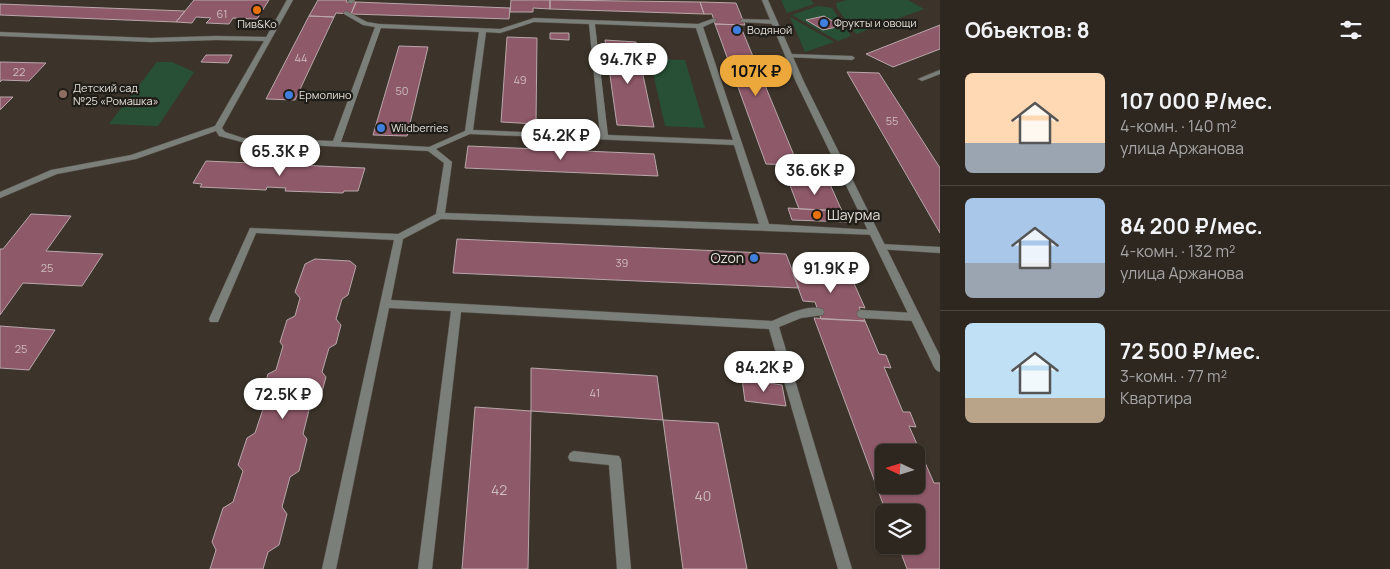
<!DOCTYPE html>
<html lang="ru">
<head>
<meta charset="utf-8">
<style>
	:root { --surface:#2d2720; --page:#352f29; --text:#f1f3f6; --muted:#a7a5a5; --line:#48443e; --accent:#eda83b }
	body { margin:0; font-family:Manrope,sans-serif; background:var(--page); color:var(--text); height:100vh; display:flex; flex-direction:column; font-size:19px; white-space:nowrap }
	* { box-sizing:border-box; margin:0 }
	p { font-size:16px; color:var(--muted) }
	.icon { flex:none; width:28px; height:28px; fill:none; stroke:currentColor; stroke-width:2; stroke-linecap:round; stroke-linejoin:round }
	.map { position:relative; flex:1; overflow:hidden }
	.panel { display:flex; flex-direction:column; background:var(--surface); width:450px }
	.panel>* { flex:none }
	.needle { width:32px; rotate:274deg }
	.buttons { position:absolute; left:875px; top:444px; display:grid; gap:10px }
	.buttons a { display:grid; place-items:center; width:50px; height:50px; border-radius:8px; background:var(--surface); box-shadow:0 1px 4px #0004,0 0 0 1px var(--line); font-size:25px }
	.price { position:absolute; translate:-50% -42px; padding:0 11px; border-radius:18px; background:#fff; color:#222; font-size:16px; line-height:32px; filter:drop-shadow(0 1px 2px #0008) }
	.price::after { content:''; position:absolute; left:50%; top:30px; width:15px; height:11px; margin-left:-8px; background:inherit; clip-path:polygon(0 0,100% 0,50% 100%) }
	.price.current { background:var(--accent); color:#111 }
	ul { padding:0; list-style:none }
	li { display:flex; align-items:center; gap:15px; height:125px; padding:0 25px }
	li+li { border-top:1px solid var(--line) }
	li span { display:grid; place-items:center; flex:none; width:140px; height:100px; border-radius:8px; color:#555 }
	li>.icon { margin-inline-start:auto }
	span .icon { width:60px; height:60px; fill:#fffc; stroke-width:1 }
	li b { font-size:21px }
	h2 { display:flex; justify-content:space-between; align-items:center; height:60px; padding:0 25px; font-size:21px }
	main { display:flex; flex:1; min-height:0 }
	.map>svg:first-child { display:block }
	.green { fill:#275036 }
	.building { fill:#8e5969; stroke:#b8a7ab; fill-rule:evenodd }
	.lines { fill:none; stroke-linecap:round; stroke-linejoin:round }
	.service-casing { stroke:#5a5349; stroke-width:1 }
	.minor-casing { stroke:#5a5349; stroke-width:1 }
	.service { fill:#7a7f7a; fill-rule:evenodd }
	.minor { fill:#7a7f7a; fill-rule:evenodd }
	.food-dot { fill:#e8710a; stroke:#201d18; stroke-width:2 }
	.shop-dot { fill:#3f7fe0; stroke:#201d18; stroke-width:2 }
	.education-dot { fill:#8d6e63; stroke:#201d18; stroke-width:2 }
	.labels { text-anchor:middle; stroke-width:4.5; stroke-linejoin:round; paint-order:stroke }
	.number-label { font-size:11px; fill:#cebebc }
	.far-poi-label { font-size:11px; fill:#e4dfd8; stroke:#201d18; text-anchor:start }
	.poi-label { font-size:14px; fill:#e4dfd8; stroke:#201d18; text-anchor:start }
	.near-number-label { font-size:14px; fill:#cebebc }
</style>
</head>
<body>
<main>
<div class="map">
<svg width="940" height="569" viewBox="0 0 940 569">
	<rect width="100%" height="100%" fill="#3c342a"/>
	<!-- green -->
	<path class="green" d="M781,0H811L814,4L787,13Z
		M847,0H908L924,9L856,34L837,8L836,3Z
		M818,6L832,8L851,36L838,41L792,15Z
		M790,17L834,42L805,52Z
		M650,59L685,60L705,128L665,126Z
		M157,62H172L194,72L158,126L109,124Z"/>
	<!-- building -->
	<path class="building" d="M194,0H269L257,19L233,18L229,24L206,23L211,18L196,17L192,23L176,22Z
		M318,0H347L346,2H356L351,14L336,13L334,17L309,16Z
		M511,0H550V9L533,8V12H510Z
		M550,0L700,2L704,14L550,9Z
		M356,2L510,8L509,19L351,14Z
		M700,2L736,3L745,25L715,24L712,14H704Z
		M0,4L185,11L176,22L0,15Z
		M309,16L334,17L295,100L266,99Z
		M824,16L841,26L823,30L806,20Z
		M715,24L740,25L798,165L766,164Z
		M940,25V49L893,67L866,54Z
		M550,33H569V40L550,39Z
		M507,37L537,38L536,124L501,122Z
		M605,40L636,42L654,127L617,125Z
		M399,46L428,47L407,136L373,135Z
		M206,55H232L228,63L201,62Z
		M0,62L46,63L29,81L2,80L0,82Z
		M847,72L879,73L940,168V233Z
		M0,97H13L0,110Z
		M468,146L654,154L658,176L465,168Z
		M206,161L365,168L358,191H344L343,193L285,191L286,188L267,187L266,190L200,187L202,184L193,183Z
		M788,180L829,182L842,211L799,209Z
		M788,208L842,211L848,222L792,220Z
		M31,214L71,216L46,251L103,254L82,286L23,283L0,315V249H3Z
		M457,239L786,254L799,288L453,273Z
		M315,259L350,261L356,266L348,295L342,299L336,319L341,325L336,344L329,348L322,372L326,377L320,399L310,406L303,434L307,439L299,471L290,477L282,507L287,514L279,545L268,552L263,569H210L216,550L212,542L223,508L233,502L243,471L238,465L247,438L255,433L266,400L262,394L268,374L276,370L283,346L280,342L287,320L295,316L300,298L295,292L305,264Z
		M808,268L848,270L865,308L859,307L865,321L821,319L815,302L803,301L793,274L811,275Z
		M814,318L865,321L879,354L886,355L891,368L884,367L903,412H910L916,427L909,426L934,483H940V569H907L898,545H916V512H886ZM884,452H916V485H884Z
		M0,326L55,330L29,370L0,368Z
		M531,368L657,376L663,420L531,411Z
		M742,379L782,385L786,406L745,401Z
		M475,407L531,411L528,569H462Z
		M663,420L718,423L747,569H683Z"/>
	<g class="lines">
		<defs>
			<path id="service" d="M287,0H293L222,128L225,132L243,138L333,141L375,27L363,25L344,14L343,13L346,11L367,22L379,24L500,29L534,18L698,24L712,19H716V21L703,27L769,224L874,230L877,231L879,233L877,235L441,219L403,239L391,300L772,321C787,315 806,304 823,309L824,312L823,315L801,318L779,327L852,569H838L769,329L461,312L432,569H418L451,311L389,308L336,569H322L394,240L256,233L218,322H210L209,319L250,228L398,234L436,214L444,163L428,151L242,142L219,136L216,131L136,159L57,174L0,198V192L51,170L131,155L215,126L264,41L216,40L151,42L0,36V32L151,38L216,36L266,37ZM534,22L589,24L600,135L473,130L486,32L500,33ZM595,24L696,28L733,140L608,135ZM381,28L479,32L465,131L429,147L341,142ZM470,134L734,145L759,224L445,213L452,162L436,149Z
				M349,0H355L351,4L348,2Z
				M743,19L775,20L778,22L775,24L741,22L740,21Z
				M789,54L852,56L855,58L852,60L787,57L786,56Z
				M940,70V74L922,81L918,79Z
				M881,244L940,247V253L878,249L876,247Z
				M862,310L915,313L919,314L920,317L919,320L915,321L862,318L858,317L857,314L858,311Z
				M574,451L619,456L621,460L631,569H617L609,465L570,461L568,457L570,453Z"/>
			<path id="minor" d="M762,0H768L804,82L940,356V372L936,370L934,367L796,82Z"/>
		</defs>
		<!-- service casing -->
		<use href="#service" class="service-casing"/>
		<!-- minor casing -->
		<use href="#minor" class="minor-casing"/>
		<!-- service -->
		<use href="#service" class="service"/>
		<!-- minor -->
		<use href="#minor" class="minor"/>
	</g>
	<!-- markers -->
	<g class="food-dot">
		<circle cx="257" cy="10" r="5"/>
		<circle cx="817" cy="215" r="5"/>
	</g>
	<g class="shop-dot">
		<circle cx="824" cy="23" r="5"/>
		<circle cx="737" cy="30" r="5"/>
		<circle cx="289" cy="95" r="5"/>
		<circle cx="381" cy="128" r="5"/>
		<circle cx="754" cy="258" r="5"/>
	</g>
	<circle class="education-dot" cx="63" cy="94" r="5"/>
	<g class="labels">
		<!-- number labels -->
		<g class="number-label">
			<text x="222" y="18">61</text>
			<text x="301" y="62">44</text>
			<text x="19" y="76">22</text>
			<text x="520" y="84">49</text>
			<text x="402" y="95">50</text>
			<text x="892" y="125">55</text>
			<text x="622" y="267">39</text>
			<text x="47" y="272">25</text>
			<text x="21" y="353">25</text>
			<text x="595" y="397">41</text>
		</g>
		<!-- far-poi labels -->
		<g class="far-poi-label">
			<text x="834" y="27">Фрукты и овощи</text>
			<text x="257" y="28" text-anchor="middle">Пив&amp;Ко</text>
			<text x="747" y="34">Водяной</text>
			<text x="73" y="92">Детский сад<tspan x="73" dy="13">№25 «Ромашка»</tspan></text>
			<text x="299" y="99">Ермолино</text>
			<text x="391" y="132">Wildberries</text>
		</g>
		<!-- poi labels -->
		<g class="poi-label">
			<text x="827" y="220">Шаурма</text>
			<text x="744" y="263" text-anchor="end">Ozon</text>
		</g>
		<!-- near-number labels -->
		<g class="near-number-label">
			<text x="499" y="495">42</text>
			<text x="703" y="501">40</text>
		</g>
	</g>
</svg>
<div class="buttons">
<a><svg class="needle" viewBox="-14 -14 28 28"><path d="M0-13l5 13h-10z" fill="#e53935"/><path d="M0 13l5-13h-10z" fill="#a7a5a5"/></svg></a>
<a><svg class="icon" aria-label="layers" viewBox="0 0 24 24"><path d="M12 4l9 5-9 5-9-5zM3 14l9 5 9-5"/></svg></a>
</div>
<b class="price" style="left:628px;top:85px">94.7K ₽</b>
<b class="price current" style="left:756px;top:97px">107K ₽</b>
<b class="price" style="left:561px;top:161px">54.2K ₽</b>
<b class="price" style="left:280px;top:177px">65.3K ₽</b>
<b class="price" style="left:815px;top:196px">36.6K ₽</b>
<b class="price" style="left:831px;top:294px">91.9K ₽</b>
<b class="price" style="left:764px;top:393px">84.2K ₽</b>
<b class="price" style="left:283px;top:420px">72.5K ₽</b>
</div>
<section class="panel">
<h2>Объектов: 8<svg class="icon" aria-label="filters" viewBox="0 0 24 24"><path d="M4 7h16M4 17h16"/><circle cx="9" cy="7" r="2"/><circle cx="15" cy="17" r="2"/></svg></h2>
<ul>
<li><span style="background:linear-gradient(#ffd9b3 70%,#9aa5b1 0)"><svg class="icon" aria-label="home" viewBox="0 0 24 24"><path d="M3 11l9-7 9 7M6 9v11h12V9"/></svg></span><div><b>107 000 ₽/мес.</b><p>4-комн. · 140 m²</p><p>улица Аржанова</p></div></li>
<li><span style="background:linear-gradient(#a9c7e8 65%,#9aa5b1 0)"><svg class="icon" aria-label="home" viewBox="0 0 24 24"><path d="M3 11l9-7 9 7M6 9v11h12V9"/></svg></span><div><b>84 200 ₽/мес.</b><p>4-комн. · 132 m²</p><p>улица Аржанова</p></div></li>
<li><span style="background:linear-gradient(#bfe0f5 75%,#b9a48a 0)"><svg class="icon" aria-label="home" viewBox="0 0 24 24"><path d="M3 11l9-7 9 7M6 9v11h12V9"/></svg></span><div><b>72 500 ₽/мес.</b><p>3-комн. · 77 m²</p><p>Квартира</p></div></li>
</ul>
</section>
</main>
</body>
</html>
